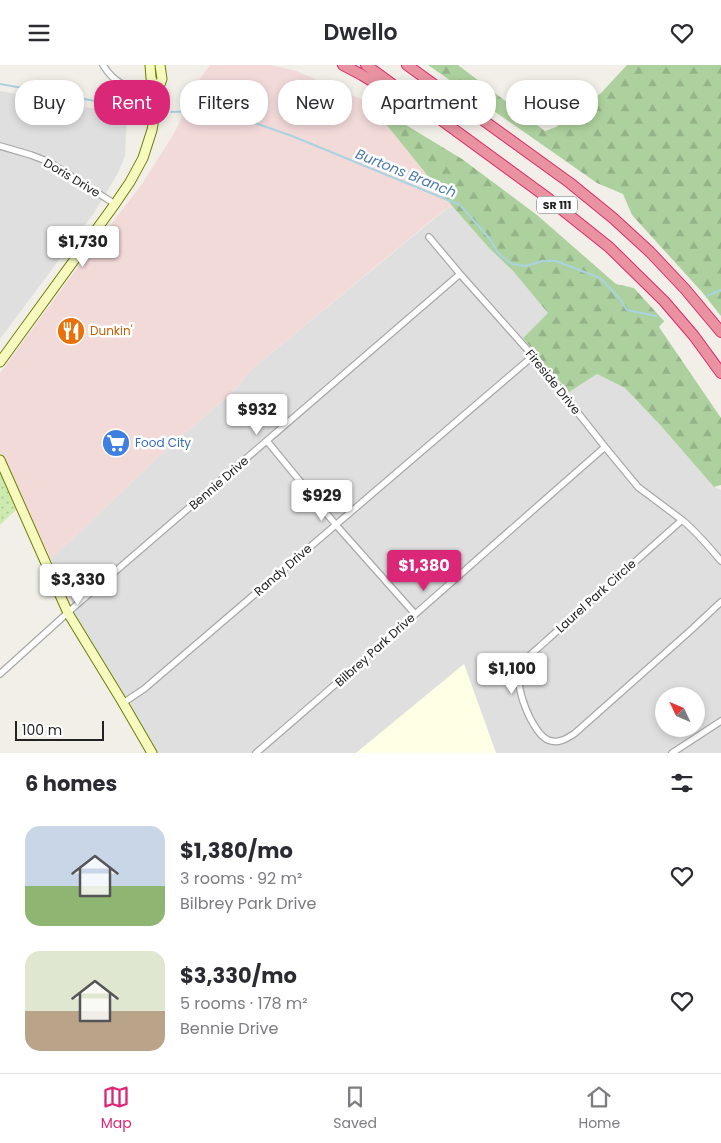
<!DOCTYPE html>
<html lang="en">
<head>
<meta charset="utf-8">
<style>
	:root { --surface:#fff; --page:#f2f2f3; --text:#2b2b33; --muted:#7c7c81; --line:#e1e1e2; --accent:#db2777 }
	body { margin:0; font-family:Poppins,sans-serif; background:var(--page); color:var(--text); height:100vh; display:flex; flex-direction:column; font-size:19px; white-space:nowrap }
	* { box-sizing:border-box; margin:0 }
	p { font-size:16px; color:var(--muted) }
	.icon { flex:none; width:28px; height:28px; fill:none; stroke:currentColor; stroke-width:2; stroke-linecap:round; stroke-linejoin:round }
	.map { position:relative; height:688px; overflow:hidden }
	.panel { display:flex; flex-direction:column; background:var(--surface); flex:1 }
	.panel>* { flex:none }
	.top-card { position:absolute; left:15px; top:15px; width:691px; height:45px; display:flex; gap:10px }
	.needle { width:32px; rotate:314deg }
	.buttons { position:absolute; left:655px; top:622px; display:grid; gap:10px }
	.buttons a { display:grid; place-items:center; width:50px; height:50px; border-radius:50%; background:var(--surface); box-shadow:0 2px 8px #0003; font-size:25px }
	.scale { position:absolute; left:15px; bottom:12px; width:89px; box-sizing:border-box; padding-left:5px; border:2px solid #222; border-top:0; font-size:14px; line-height:18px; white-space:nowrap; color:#222; -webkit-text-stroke:4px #fff; paint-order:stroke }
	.price { position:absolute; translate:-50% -42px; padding:0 11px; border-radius:5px; background:#fff; color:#222; font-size:16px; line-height:32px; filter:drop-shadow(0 1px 2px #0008) }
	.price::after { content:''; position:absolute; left:50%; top:30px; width:15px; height:11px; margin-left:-8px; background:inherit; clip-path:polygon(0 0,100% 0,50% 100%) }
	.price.current { background:var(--accent); color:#fff }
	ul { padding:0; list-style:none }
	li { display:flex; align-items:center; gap:15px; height:125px; padding:0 25px }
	li span { display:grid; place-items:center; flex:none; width:140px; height:100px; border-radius:15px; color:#555 }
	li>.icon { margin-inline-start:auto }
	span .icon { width:60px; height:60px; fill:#fffc; stroke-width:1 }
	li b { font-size:21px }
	h2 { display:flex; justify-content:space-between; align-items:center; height:60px; padding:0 25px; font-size:21px }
	.pill { padding:0 18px; border-radius:20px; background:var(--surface); box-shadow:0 2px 8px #0003; font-size:18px; line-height:45px }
	.pill.current { background:var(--accent); color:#fff }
	header { display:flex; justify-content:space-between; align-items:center; height:65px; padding:0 25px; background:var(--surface); font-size:22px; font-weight:600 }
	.dock { display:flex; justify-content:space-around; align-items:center; height:70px; border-top:1px solid var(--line); background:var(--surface); font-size:14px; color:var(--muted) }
	.dock a { display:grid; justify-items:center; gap:2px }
	.dock .current { color:var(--accent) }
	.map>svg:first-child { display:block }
	.residential { fill:#e0dfdf; fill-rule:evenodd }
	.commercial { fill:#f2dad9 }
	.education { fill:#ffffe5 }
	.grass { fill:url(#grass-dots) }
	.forest { fill:url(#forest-firs) }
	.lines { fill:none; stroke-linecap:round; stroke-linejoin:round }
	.stream { stroke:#aad3df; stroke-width:2 }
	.street-casing { stroke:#a9a9a9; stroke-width:8 }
	.secondary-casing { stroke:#707d05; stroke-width:11 }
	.highway-casing { stroke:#dc2a67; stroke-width:12 }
	.street { stroke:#fff; stroke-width:5.5 }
	.secondary { stroke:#f7fabf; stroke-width:9 }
	.highway { stroke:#e892a2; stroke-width:10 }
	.labels { text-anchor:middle; stroke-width:5; stroke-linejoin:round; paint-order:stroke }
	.shield { fill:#fff; stroke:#646464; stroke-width:1 }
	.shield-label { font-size:11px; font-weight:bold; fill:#222 }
	.street-label { font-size:12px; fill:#222; stroke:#fff }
	.food-label { font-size:12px; fill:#c56008; stroke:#fff; text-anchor:start }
	.shop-label { font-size:12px; fill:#366cbe; stroke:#fff; text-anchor:start }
	.water-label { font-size:14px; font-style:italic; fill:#4a7aab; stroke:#fff }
</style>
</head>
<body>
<header><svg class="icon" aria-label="menu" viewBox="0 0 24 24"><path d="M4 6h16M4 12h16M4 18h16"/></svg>Dwello<svg class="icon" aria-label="heart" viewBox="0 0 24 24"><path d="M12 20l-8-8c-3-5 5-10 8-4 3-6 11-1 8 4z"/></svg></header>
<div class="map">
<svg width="721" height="688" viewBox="0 0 721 688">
	<defs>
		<pattern id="grass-dots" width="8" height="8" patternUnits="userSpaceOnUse" patternTransform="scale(1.25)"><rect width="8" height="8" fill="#cdebb0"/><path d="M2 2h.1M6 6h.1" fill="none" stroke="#b0c997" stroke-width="1.8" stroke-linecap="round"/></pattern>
		<pattern id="forest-firs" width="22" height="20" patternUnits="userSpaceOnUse" patternTransform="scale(1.25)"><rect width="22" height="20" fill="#add19e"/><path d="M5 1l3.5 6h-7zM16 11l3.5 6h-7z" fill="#95b388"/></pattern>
	</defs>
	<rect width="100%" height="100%" fill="#f2efe9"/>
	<!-- residential -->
	<path class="residential" d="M0,26L127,50L125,91L118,108L94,148L0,274Z
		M453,142L489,183L513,206L548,248L523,273L568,326L597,309L625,323L661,361L714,422L721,425V688H496L464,600L356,688H156L130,643V641L131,639L126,632H123L76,553L74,549L76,545L51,494L169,382L233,327L251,305L446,144ZM664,631H696V664H664Z"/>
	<!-- commercial -->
	<path class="commercial" d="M210,0H271L296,6L368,37L453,142L445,144L251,305L233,327L169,382L51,494L0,387V308L72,210L142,119L173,70L193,31L196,19Z"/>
	<!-- education -->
	<path class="education" d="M464,599L496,688H356Z"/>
	<!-- grass -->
	<path class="grass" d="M0,406L17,444L0,460Z"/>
	<!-- forest -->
	<path class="forest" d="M428,0H458L545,66L556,62L601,28L627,0H721V251L702,227L632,150L623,129L597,118Z
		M368,37L462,94L537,150L616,219L634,223L664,256L659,262L721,353V420L714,422L661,361L625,323L597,309L569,327L523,273L548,248L513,206L489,183L453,142Z"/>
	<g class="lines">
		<!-- stream -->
		<path class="stream" d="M0,19L140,44
			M171,47L200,46L238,52L292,71L460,140L490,174L498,188L512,199L526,201L542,196H556L600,213L620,234L627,245L656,251
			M707,231L721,225"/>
		<defs>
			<path id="street" d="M103,0C117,23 133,23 157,28
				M0,81L31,90L49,97L115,139
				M429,172L460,209L533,291L605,382L638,422L682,455
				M267,376L336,460L415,549
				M721,496C709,482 697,467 682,455L547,575C539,583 524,593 520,603C513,619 532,668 548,675C558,679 566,674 574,669L690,566L721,537
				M0,609L74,542L460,209
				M123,638L144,624L533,291
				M256,688C374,587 488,484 605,382
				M672,688L721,656"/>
			<path id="secondary" d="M150,0L151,13L157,28
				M127,22L145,36L152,57
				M0,297L115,139L130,117L143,93L152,65L155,48L157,28L162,14L160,0
				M0,395L68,548L123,638L152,688"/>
			<path id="highway" d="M343,0L362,10L407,37
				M366,0L545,131L609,182L664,236L694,271L721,308
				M407,0L570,118L613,153L650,187L685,224L721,267"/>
		</defs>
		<!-- street casing -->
		<use href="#street" class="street-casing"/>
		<!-- secondary casing -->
		<use href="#secondary" class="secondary-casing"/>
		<!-- highway casing -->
		<use href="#highway" class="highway-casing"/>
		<!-- street -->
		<use href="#street" class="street"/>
		<!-- secondary -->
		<use href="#secondary" class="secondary"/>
		<!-- highway -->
		<use href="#highway" class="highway"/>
	</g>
	<!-- icons -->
	<defs>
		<symbol id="restaurant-disc" viewBox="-11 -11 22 22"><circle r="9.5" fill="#e8710a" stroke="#fff"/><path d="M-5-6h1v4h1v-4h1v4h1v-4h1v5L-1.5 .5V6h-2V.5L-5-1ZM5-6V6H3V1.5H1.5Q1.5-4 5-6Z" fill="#fff"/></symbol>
		<symbol id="supermarket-disc" viewBox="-11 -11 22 22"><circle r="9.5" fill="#3f7fe0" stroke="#fff"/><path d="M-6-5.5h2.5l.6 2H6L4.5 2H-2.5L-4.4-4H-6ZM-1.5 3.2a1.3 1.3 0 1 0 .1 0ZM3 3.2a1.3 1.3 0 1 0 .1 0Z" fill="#fff"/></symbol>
	</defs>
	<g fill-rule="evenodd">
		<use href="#restaurant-disc" x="55" y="250" width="32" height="32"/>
		<use href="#supermarket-disc" x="100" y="362" width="32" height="32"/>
	</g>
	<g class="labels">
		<!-- shield labels -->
		<rect class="shield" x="537" y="131.5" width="40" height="17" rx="4"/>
		<g class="shield-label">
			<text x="557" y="144">SR 111</text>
		</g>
		<!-- street labels -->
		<g class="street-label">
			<text transform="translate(72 113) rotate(31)" y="4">Doris Drive</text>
			<text transform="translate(553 317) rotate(51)" y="4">Fireside Drive</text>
			<text transform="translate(219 418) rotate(-41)" y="4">Bennie Drive</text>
			<text transform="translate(283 505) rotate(-41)" y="4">Randy Drive</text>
			<text transform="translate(596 531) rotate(-42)" y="4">Laurel Park Circle</text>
			<text transform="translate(375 585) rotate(-42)" y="4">Bilbrey Park Drive</text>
		</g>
		<!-- food labels -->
		<g class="food-label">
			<text x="90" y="270">Dunkin'</text>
		</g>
		<!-- shop labels -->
		<g class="shop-label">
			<text x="135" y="382">Food City</text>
		</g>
		<!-- water labels -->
		<g class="water-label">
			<text transform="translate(406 108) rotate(22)" y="5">Burtons Branch</text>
		</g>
	</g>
</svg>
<div class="buttons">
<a><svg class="needle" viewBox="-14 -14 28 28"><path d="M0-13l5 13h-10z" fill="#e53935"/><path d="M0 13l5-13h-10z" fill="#7c7c81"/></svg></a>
</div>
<div class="scale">100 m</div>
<b class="price" style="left:83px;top:203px">$1,730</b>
<b class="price" style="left:257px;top:371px">$932</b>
<b class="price" style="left:322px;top:457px">$929</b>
<b class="price current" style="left:424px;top:527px">$1,380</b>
<b class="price" style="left:78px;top:541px">$3,330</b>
<b class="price" style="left:512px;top:630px">$1,100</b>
<div class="top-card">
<a class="pill">Buy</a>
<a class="pill current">Rent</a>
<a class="pill">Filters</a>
<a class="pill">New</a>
<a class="pill">Apartment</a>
<a class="pill">House</a>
</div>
</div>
<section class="panel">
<h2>6 homes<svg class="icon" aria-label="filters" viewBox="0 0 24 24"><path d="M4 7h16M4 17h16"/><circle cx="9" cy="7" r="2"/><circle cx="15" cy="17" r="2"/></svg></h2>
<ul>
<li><span style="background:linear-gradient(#c9d6e8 60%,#8fb573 0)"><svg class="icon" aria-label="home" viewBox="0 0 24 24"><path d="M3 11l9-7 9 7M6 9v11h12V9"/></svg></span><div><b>$1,380/mo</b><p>3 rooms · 92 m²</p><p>Bilbrey Park Drive</p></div><svg class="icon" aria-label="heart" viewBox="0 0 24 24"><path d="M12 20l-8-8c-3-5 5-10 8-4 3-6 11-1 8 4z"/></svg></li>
<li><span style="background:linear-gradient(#dfe7d0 60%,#b9a48a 0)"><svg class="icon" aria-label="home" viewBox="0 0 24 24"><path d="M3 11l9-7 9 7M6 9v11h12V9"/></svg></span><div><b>$3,330/mo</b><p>5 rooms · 178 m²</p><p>Bennie Drive</p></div><svg class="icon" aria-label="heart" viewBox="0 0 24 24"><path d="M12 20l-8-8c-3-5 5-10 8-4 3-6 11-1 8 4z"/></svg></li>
</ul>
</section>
<nav class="dock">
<a class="current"><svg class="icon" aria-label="map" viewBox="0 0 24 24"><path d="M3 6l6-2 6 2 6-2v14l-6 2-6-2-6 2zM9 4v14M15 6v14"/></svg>Map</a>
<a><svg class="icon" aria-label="saved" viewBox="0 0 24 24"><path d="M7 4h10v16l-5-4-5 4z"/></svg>Saved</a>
<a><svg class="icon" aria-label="home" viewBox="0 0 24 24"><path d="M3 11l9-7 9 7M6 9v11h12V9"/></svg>Home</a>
</nav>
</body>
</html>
